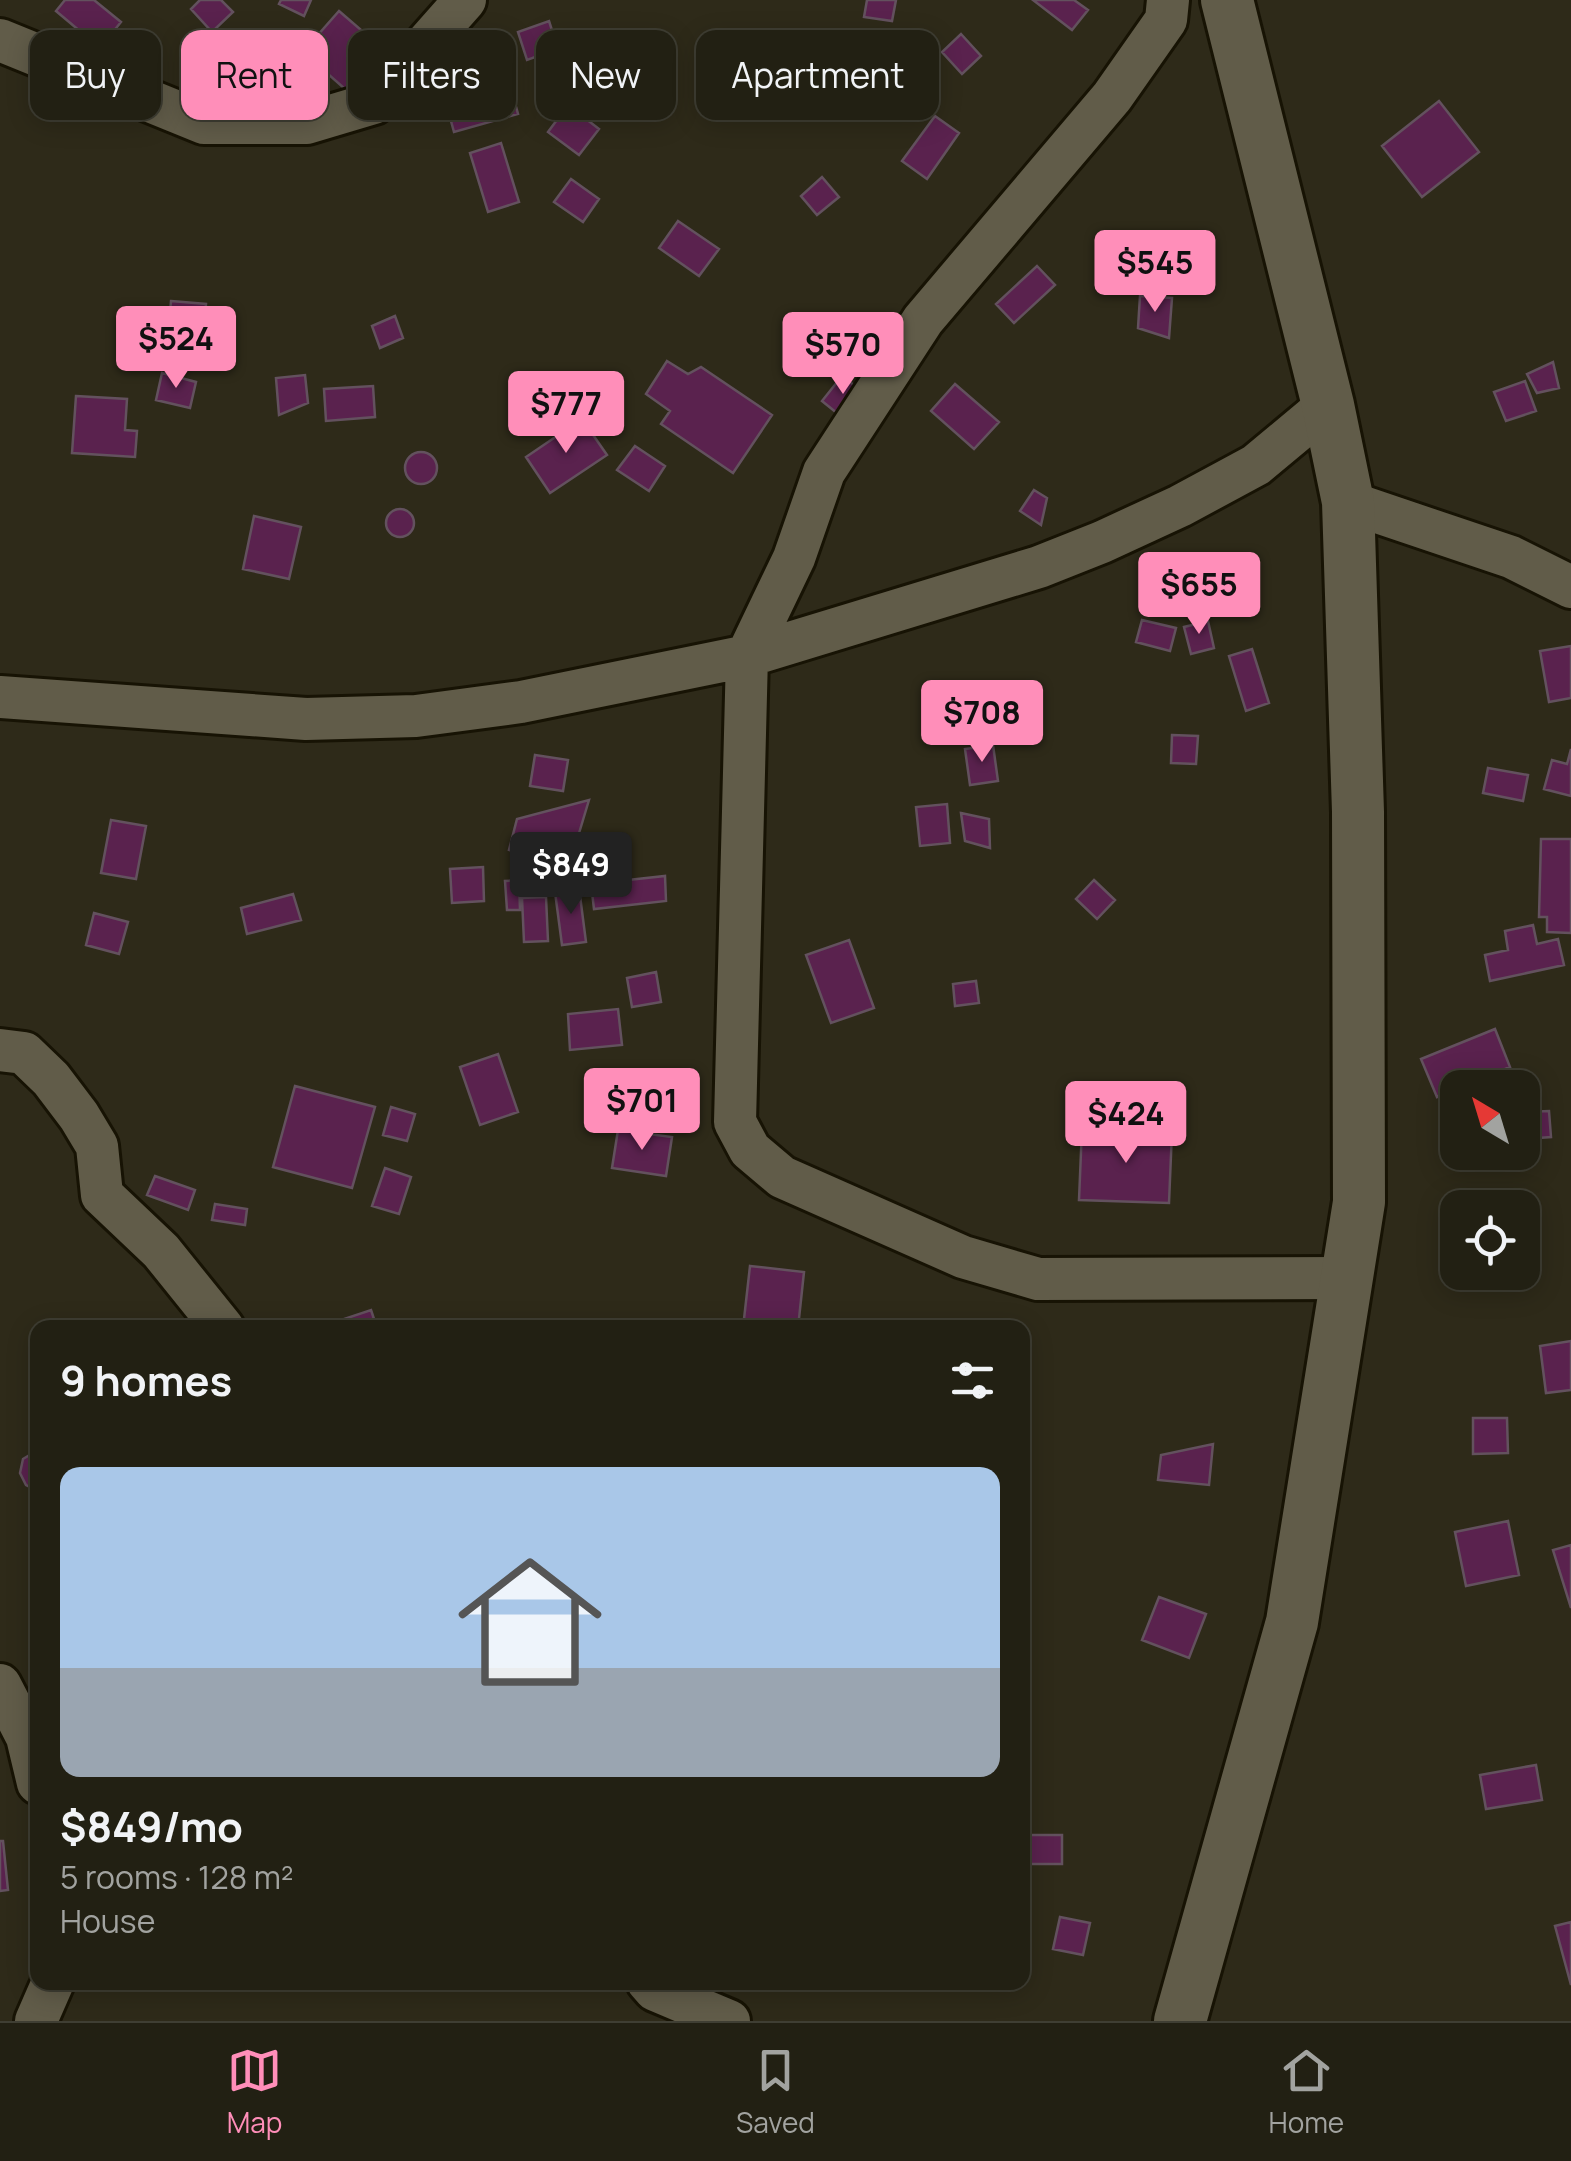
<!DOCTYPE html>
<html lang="en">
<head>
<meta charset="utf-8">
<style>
	:root { --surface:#222013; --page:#2e2d21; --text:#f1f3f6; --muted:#a2a3a0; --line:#3f3e33; --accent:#ff8eb9 }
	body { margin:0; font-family:Manrope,sans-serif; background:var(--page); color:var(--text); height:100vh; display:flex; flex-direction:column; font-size:38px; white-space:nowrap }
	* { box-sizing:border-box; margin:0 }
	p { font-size:32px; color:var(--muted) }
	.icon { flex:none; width:55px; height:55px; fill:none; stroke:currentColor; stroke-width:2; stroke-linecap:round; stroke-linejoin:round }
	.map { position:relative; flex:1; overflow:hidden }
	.drawer { position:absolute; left:30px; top:1320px; width:1000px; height:670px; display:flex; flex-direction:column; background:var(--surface); border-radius:20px; box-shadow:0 5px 25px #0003,0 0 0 2px var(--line) }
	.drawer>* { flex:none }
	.hud { position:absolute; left:30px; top:30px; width:1000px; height:90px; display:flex; gap:20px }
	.needle { width:65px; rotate:322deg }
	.fabs { position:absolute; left:1440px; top:1070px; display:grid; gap:20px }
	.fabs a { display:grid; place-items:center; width:100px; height:100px; border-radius:20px; background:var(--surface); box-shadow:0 5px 25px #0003,0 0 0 2px var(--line); font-size:50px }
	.price { position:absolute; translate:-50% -85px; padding:0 22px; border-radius:10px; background:var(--accent); color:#111; font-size:32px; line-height:65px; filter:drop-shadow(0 2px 5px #0008) }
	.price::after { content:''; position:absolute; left:50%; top:60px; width:30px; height:22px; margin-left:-15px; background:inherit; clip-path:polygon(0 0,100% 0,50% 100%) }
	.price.active { background:#222; color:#fff }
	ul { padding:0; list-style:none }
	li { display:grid; align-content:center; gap:20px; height:530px; padding:0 30px }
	li span { display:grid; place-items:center; height:310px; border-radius:20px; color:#555 }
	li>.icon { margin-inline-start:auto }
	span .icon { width:180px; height:180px; fill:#fffc; stroke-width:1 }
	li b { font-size:42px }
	h2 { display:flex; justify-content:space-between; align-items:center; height:120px; padding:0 30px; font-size:42px }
	.pill { padding:0 35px; border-radius:20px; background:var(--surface); box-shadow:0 5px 25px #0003,0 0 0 2px var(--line); font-size:35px; line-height:90px }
	.pill.active { background:var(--accent); color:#111 }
	.dock { display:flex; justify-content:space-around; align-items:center; height:140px; border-top:2px solid var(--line); background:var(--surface); font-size:28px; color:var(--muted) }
	.dock a { display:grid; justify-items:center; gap:5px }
	.dock .active { color:var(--accent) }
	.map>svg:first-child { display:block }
	.building { fill:#5a224e; stroke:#63515e; stroke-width:2.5 }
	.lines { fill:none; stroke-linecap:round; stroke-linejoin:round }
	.minor-casing { stroke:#171304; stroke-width:48 }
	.tertiary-casing { stroke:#171304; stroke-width:58 }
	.minor { stroke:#615c49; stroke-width:42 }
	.tertiary { stroke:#615c49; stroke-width:52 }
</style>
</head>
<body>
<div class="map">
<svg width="1571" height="2021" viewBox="0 0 1571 2021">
	<rect width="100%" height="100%" fill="#2e2a19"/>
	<!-- building -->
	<path class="building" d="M65,0H94L121,22L100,48L56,11Z
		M200,0H221L233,12L212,32L191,9Z
		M281,0H311L304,16L279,4Z
		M867,0H896L892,21L864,17Z
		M1033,0H1074L1088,10L1072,30Z
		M339,11L382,48L345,89L303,52Z
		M549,21L558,49L527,60L518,32Z
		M961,34L981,56L962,74L942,52Z
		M501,52L518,114L454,132L437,70Z
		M1439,101L1479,152L1422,197L1382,146Z
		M568,105L599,129L579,155L548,132Z
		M935,116L959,133L927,179L902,161Z
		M501,143L519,202L488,212L470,153Z
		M822,177L839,197L817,215L801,196Z
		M571,179L599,199L583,222L554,202Z
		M678,221L719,249L699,276L659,248Z
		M1037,266L1055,285L1014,323L996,304Z
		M1140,296L1172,298L1169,338L1138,328Z
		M171,301L206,304L202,361L166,359Z
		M395,316L403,338L380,348L372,326Z
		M667,361L688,374L701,367L772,415L733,473L661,424L670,411L646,394Z
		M1553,362L1559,388L1537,393L1527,374Z
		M162,373L196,382L190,408L156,400Z
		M305,375L308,403L279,415L276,378Z
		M842,376L863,392L843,418L822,401Z
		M1525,381L1536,411L1506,421L1494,392Z
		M955,384L999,422L974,449L931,411Z
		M373,386L375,417L326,421L324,389Z
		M76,396L127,399L125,430L137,431L135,457L72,453Z
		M582,419L607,455L550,493L526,457Z
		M635,446L665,466L649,491L617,470Z
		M405 468a16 16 0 1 1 32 0a16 16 0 1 1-32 0Z
		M1034,490L1047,498L1041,525L1020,511Z
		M386 523a14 14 0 1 1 28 0a14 14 0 1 1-28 0Z
		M254,516L301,527L289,579L243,569Z
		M1142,620L1176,628L1170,651L1136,642Z
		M1208,621L1214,648L1191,654L1184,627Z
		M1571,646V698L1549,702L1540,651Z
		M1252,649L1269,703L1246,711L1229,656Z
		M1172,735L1198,736L1196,764L1171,763Z
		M993,745L998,781L970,785L965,749Z
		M1571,749V796L1544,789L1552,760L1567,764Z
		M535,755L568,760L563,791L530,786Z
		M1488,768L1528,775L1523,801L1483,793Z
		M589,800L567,873L530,874L534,857L509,850L517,819Z
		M947,804L950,843L920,846L916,807Z
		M961,813L989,819L990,848L965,841Z
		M111,820L146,826L136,879L101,873Z
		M1541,839H1571V933L1547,932V917H1539Z
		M483,867L484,901L452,903L450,869Z
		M665,876L666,901L594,909L591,884Z
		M519,880L520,910H507L505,881Z
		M1094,880L1115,900L1097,919L1076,899Z
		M579,888L586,942L562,945L555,892Z
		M293,894L301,920L247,934L241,908Z
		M546,897L548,941L524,942L522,898Z
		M94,913L128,922L119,954L86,945Z
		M1533,925L1537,944L1558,939L1564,965L1490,981L1485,955L1508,950L1505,931Z
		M849,940L874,1008L831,1023L806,955Z
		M656,972L661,1002L632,1007L627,978Z
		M976,981L979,1003L955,1006L953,984Z
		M618,1009L622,1045L570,1050L568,1014Z
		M1495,1029L1510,1067L1437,1097L1421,1059Z
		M498,1054L518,1112L480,1125L460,1067Z
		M295,1086L375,1107L352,1188L273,1167Z
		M391,1107L415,1114L407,1141L383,1135Z
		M1549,1111L1551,1137L1524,1139L1522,1112Z
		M1082,1128L1172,1131L1169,1203L1079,1200Z
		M618,1130L672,1137L666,1176L612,1168Z
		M385,1168L411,1177L399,1214L372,1206Z
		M155,1176L195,1190L188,1210L147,1195Z
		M215,1204L247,1209L245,1225L212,1220Z
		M750,1266L804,1272L798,1328H743Z
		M371,1310L377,1328H337L335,1322Z
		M1571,1341V1390L1546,1393L1540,1346Z
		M1473,1418H1507L1508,1453L1473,1454Z
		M1213,1444L1209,1485L1158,1480L1161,1455Z
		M38,1450V1491L26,1485L20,1473L23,1459Z
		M1508,1521L1519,1575L1466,1586L1455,1532Z
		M1571,1545V1608L1553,1550Z
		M1159,1597L1206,1614L1189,1658L1142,1640Z
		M1536,1765L1542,1800L1486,1809L1480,1775Z
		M1027,1835H1062V1864H1028Z
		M0,1841H3L8,1890L0,1891Z
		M1060,1917L1090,1923L1083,1955L1053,1949Z
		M1571,1922V1985L1555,1926Z"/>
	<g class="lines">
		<defs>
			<path id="minor" d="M1168,0L1166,20L1112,97L923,320L824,472L794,558L747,656L735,1122L750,1150L782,1177L963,1257L1038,1279L1347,1278
				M0,40L204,123H307L374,103L465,0
				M1348,502L1511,557L1571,587
				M0,697L306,719L416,716L521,702L747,656L1039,567L1102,542L1180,506L1256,465L1328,405
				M0,1050L24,1053L51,1079L79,1116L97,1146L102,1195L161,1251L223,1328
				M0,1685L27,1737L38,1783
				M648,1982L655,1990L729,2021
				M36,2021L53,1982"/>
			<path id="tertiary" d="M1180,2021L1292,1622L1359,1202L1358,812L1348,502L1328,405L1227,0"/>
		</defs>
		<!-- minor casing -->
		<use href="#minor" class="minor-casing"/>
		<!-- tertiary casing -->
		<use href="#tertiary" class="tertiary-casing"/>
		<!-- minor -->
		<use href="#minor" class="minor"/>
		<!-- tertiary -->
		<use href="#tertiary" class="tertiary"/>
	</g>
</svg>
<div class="fabs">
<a><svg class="needle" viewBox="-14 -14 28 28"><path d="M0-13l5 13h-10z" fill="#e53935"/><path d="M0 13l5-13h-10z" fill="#a2a3a0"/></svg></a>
<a><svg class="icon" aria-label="locate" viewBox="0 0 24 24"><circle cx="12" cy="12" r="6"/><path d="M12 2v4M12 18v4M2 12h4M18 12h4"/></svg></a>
</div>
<b class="price" style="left:1155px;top:315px">$545</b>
<b class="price" style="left:176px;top:391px">$524</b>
<b class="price" style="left:843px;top:397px">$570</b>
<b class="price" style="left:566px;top:456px">$777</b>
<b class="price" style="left:1199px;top:637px">$655</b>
<b class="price" style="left:982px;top:765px">$708</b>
<b class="price active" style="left:571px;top:917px">$849</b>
<b class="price" style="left:642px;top:1153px">$701</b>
<b class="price" style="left:1126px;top:1166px">$424</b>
<div class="hud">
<a class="pill">Buy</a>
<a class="pill active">Rent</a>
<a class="pill">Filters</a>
<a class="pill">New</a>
<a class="pill">Apartment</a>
</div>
<section class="drawer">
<h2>9 homes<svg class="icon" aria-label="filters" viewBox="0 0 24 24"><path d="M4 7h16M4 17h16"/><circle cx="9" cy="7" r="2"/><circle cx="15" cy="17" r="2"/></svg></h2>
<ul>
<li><span style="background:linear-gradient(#a9c7e8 65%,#9aa5b1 0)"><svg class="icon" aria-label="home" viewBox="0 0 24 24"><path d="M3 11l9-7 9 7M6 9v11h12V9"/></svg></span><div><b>$849/mo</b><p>5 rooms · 128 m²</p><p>House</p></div></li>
</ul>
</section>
</div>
<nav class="dock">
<a class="active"><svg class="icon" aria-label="map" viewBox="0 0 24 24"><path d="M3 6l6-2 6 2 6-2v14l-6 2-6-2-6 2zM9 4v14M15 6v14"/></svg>Map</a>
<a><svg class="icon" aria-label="saved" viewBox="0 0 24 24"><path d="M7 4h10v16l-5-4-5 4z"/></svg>Saved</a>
<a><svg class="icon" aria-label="home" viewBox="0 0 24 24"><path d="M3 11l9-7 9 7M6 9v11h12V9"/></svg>Home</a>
</nav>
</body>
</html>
